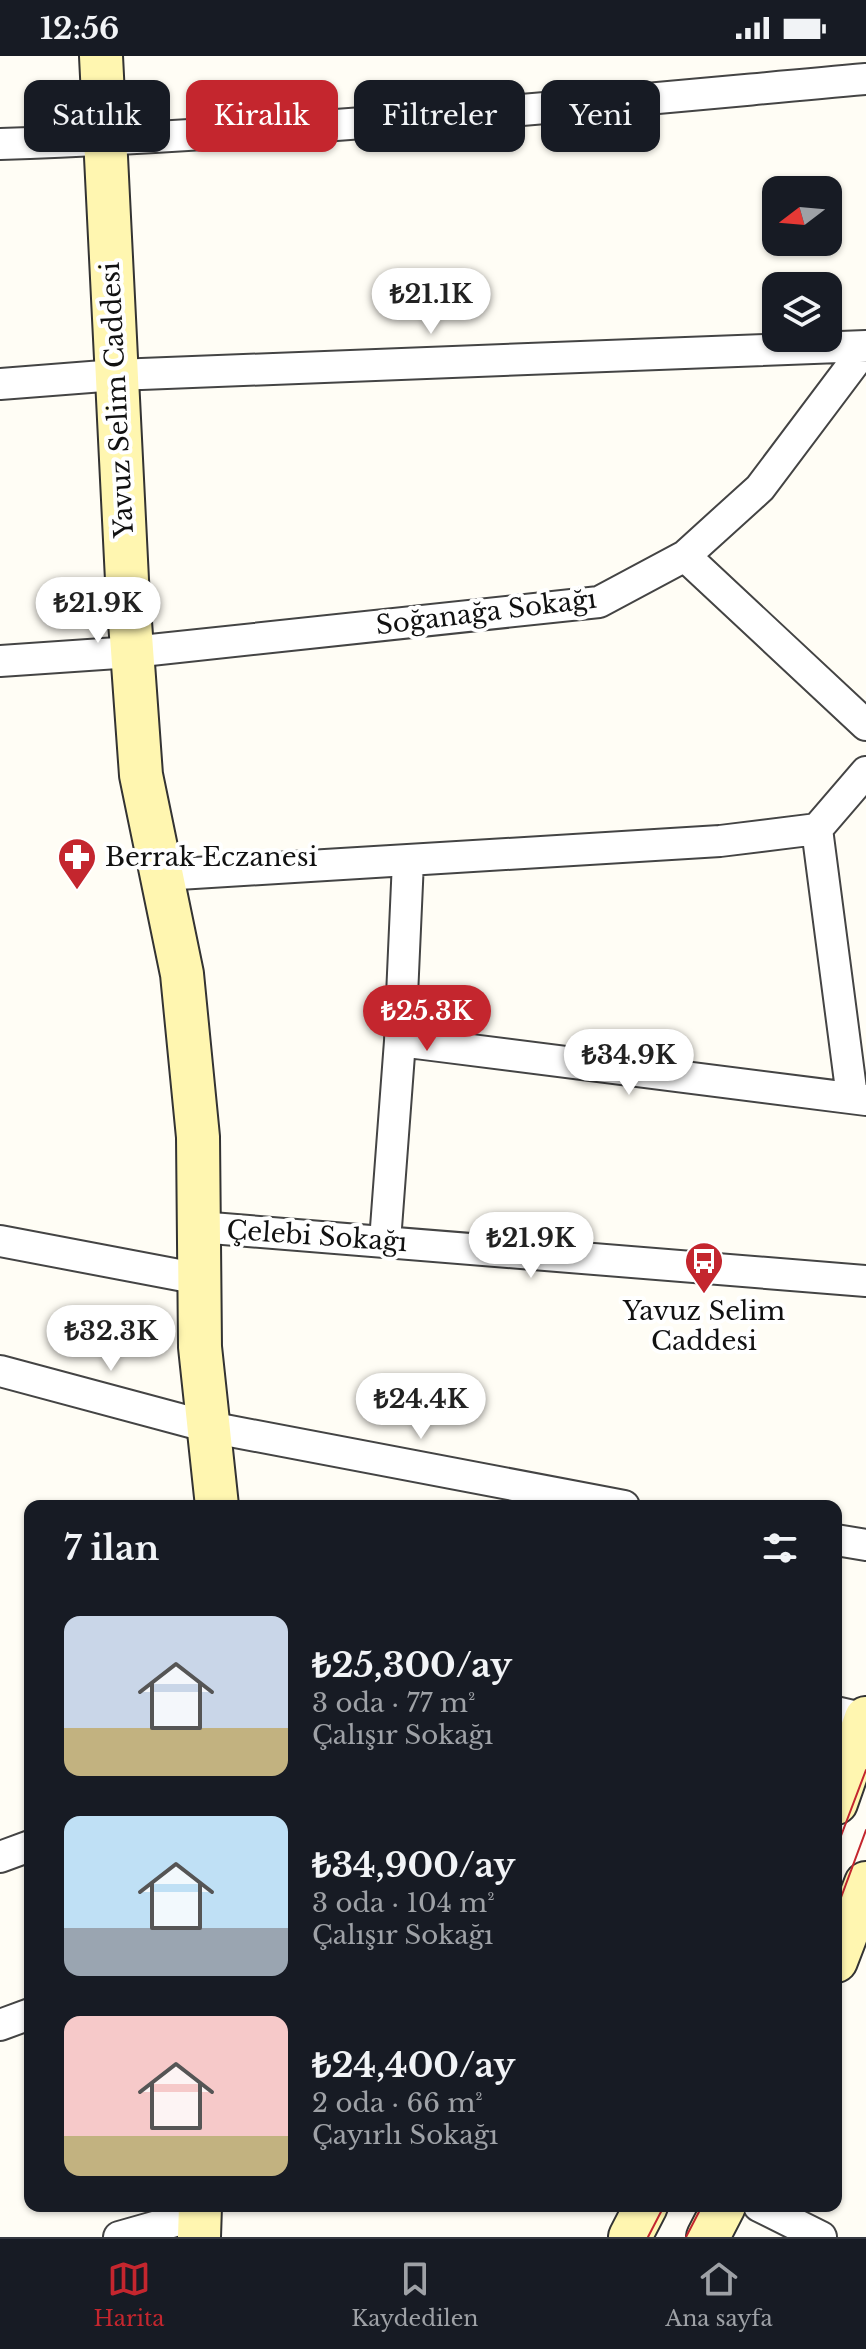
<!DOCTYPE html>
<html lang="tr">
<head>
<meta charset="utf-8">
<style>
	:root { --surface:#171b24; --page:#20242c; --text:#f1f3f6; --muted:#9ea1a6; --line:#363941; --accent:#c4262e }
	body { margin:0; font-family:"Libre Baskerville",serif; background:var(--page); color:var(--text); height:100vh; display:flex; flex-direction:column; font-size:30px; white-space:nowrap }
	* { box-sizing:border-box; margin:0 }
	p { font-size:26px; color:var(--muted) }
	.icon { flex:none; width:44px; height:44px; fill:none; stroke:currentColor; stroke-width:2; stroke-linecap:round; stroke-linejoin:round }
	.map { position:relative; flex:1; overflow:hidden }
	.sheet { position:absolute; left:24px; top:1444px; width:818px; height:712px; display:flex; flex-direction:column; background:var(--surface); border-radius:16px; box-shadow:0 2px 6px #0004 }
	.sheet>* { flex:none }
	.top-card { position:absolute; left:24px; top:24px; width:818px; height:72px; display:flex; gap:16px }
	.needle { width:52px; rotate:254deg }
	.buttons { position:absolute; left:762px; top:120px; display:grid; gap:16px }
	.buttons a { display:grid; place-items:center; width:80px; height:80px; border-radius:16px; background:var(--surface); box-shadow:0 2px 6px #0004; font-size:40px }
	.price { position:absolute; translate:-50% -68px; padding:0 18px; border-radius:28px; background:#fff; color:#222; font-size:26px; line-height:52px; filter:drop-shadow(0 2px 4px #0008) }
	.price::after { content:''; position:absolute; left:50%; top:48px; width:24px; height:18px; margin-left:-12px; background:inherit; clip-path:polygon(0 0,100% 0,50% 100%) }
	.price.current { background:var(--accent); color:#fff }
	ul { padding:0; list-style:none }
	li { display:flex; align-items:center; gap:24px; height:200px; padding:0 40px }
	li span { display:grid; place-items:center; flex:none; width:224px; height:160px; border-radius:16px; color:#555 }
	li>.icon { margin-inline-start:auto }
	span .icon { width:96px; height:96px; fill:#fffc; stroke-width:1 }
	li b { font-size:34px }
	h2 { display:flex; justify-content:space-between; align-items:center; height:96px; padding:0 40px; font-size:34px }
	.tag { padding:0 28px; border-radius:16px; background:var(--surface); box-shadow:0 2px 6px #0004; font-size:28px; line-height:72px }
	.tag.current { background:var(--accent); color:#fff }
	.status { display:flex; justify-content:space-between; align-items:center; height:56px; padding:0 40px; background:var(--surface); direction:ltr }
	.status svg { height:22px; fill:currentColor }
	.dock { display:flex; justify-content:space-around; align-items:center; height:112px; border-top:2px solid var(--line); background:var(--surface); font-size:22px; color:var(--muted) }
	.dock a { display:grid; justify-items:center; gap:4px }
	.dock .current { color:var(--accent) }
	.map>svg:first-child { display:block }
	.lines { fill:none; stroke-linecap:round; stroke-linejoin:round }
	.street-casing { stroke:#444; stroke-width:34 }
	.secondary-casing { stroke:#333; stroke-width:46 }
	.street { stroke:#fff; stroke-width:30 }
	.secondary { stroke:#fff6b0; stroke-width:42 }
	.tram { stroke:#c4262e; stroke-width:2 }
	.labels { text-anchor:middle; stroke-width:8; stroke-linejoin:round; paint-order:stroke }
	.street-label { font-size:26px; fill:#111; stroke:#fff }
	.poi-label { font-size:26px; fill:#111; stroke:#fff; text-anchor:start }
</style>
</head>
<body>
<div class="status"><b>12:56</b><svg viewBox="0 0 49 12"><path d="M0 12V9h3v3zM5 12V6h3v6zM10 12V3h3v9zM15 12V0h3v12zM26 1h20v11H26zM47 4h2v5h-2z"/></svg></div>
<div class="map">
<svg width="866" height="2181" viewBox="0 0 866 2181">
	<rect width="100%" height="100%" fill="#fffdf5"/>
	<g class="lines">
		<defs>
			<path id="street" d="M0,88C289,78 578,49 866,23
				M0,328L116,319L866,290
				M685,500L866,669
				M0,605L132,596L599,546L685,500L760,432L866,291
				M817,773L852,1041
				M162,819L720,785L817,773L866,716
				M400,985L866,1044
				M199,1171L866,1225
				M0,1185L200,1223
				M385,1185L400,985L408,805
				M0,1315L209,1371L624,1450
				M836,1484L866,1489
				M836,1656L866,1663
				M0,1801L30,1790
				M0,1969L30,1958
				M759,2150L821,2181
				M119,2181L200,2158"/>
			<path id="secondary" d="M101,0L127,524L141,719L182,918L198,1081L200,1291L217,1450
				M836,1747L866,1662
				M836,1905L866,1827
				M199,2181L200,2150
				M630,2181L646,2150
				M708,2181L724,2150"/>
		</defs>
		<!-- street casing -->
		<use href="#street" class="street-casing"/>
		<!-- secondary casing -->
		<use href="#secondary" class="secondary-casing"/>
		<!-- street -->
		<use href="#street" class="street"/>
		<!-- secondary -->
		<use href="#secondary" class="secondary"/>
		<!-- tram -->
		<path class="tram" d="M836,1793L866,1714
			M836,1855L866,1774
			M648,2181L664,2150
			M686,2181L702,2150"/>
	</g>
	<!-- icons -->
	<defs>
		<symbol id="pharmacy-pin" viewBox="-11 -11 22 30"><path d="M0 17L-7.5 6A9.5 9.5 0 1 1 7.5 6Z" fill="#c4262e" stroke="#fff"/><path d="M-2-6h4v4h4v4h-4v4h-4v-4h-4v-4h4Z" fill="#fff"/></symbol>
		<symbol id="bus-pin" viewBox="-11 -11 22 30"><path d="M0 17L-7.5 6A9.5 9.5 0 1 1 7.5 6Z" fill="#c4262e" stroke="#fff"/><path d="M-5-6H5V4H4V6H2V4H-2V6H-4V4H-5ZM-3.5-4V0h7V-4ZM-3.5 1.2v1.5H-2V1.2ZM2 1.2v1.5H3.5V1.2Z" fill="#fff"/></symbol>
	</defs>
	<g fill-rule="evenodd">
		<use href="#pharmacy-pin" x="55" y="779" width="44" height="60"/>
		<use href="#bus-pin" x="682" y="1183" width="44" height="60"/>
	</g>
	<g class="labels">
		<!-- street labels -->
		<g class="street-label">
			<text transform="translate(117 344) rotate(-93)" y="9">Yavuz Selim Caddesi</text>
			<text transform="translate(486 556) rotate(-7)" y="9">Soğanağa Sokağı</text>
			<text transform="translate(317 1180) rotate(4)" y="9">Çelebi Sokağı</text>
		</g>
		<!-- poi labels -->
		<g class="poi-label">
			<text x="105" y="810">Berrak Eczanesi</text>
			<text x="704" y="1264" text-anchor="middle">Yavuz Selim<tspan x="704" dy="30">Caddesi</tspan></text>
		</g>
	</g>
</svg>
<div class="buttons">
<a><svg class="needle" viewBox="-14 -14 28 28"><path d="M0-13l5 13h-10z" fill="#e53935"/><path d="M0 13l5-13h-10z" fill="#9ea1a6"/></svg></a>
<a><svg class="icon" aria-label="layers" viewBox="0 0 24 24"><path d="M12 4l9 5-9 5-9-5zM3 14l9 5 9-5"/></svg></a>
</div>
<b class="price" style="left:431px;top:280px">₺21.1K</b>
<b class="price" style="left:98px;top:589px">₺21.9K</b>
<b class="price current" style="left:427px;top:997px">₺25.3K</b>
<b class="price" style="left:629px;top:1041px">₺34.9K</b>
<b class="price" style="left:531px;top:1224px">₺21.9K</b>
<b class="price" style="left:111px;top:1317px">₺32.3K</b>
<b class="price" style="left:421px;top:1385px">₺24.4K</b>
<div class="top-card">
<a class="tag">Satılık</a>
<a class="tag current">Kiralık</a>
<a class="tag">Filtreler</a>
<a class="tag">Yeni</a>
</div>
<section class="sheet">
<h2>7 ilan<svg class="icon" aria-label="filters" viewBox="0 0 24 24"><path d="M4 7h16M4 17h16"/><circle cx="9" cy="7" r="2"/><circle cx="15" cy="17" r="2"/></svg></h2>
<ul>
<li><span style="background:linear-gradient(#c9d6e8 70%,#c2b280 0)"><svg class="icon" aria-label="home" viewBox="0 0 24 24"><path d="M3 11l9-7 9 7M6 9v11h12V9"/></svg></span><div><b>₺25,300/ay</b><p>3 oda · 77 m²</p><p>Çalışır Sokağı</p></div></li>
<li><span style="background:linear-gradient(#bfe0f5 70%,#9aa5b1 0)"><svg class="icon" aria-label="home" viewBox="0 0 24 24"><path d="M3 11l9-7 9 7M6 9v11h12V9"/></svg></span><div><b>₺34,900/ay</b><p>3 oda · 104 m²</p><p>Çalışır Sokağı</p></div></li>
<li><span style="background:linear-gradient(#f6c9c9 75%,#c2b280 0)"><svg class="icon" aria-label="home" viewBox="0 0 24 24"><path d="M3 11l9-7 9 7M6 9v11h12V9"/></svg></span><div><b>₺24,400/ay</b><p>2 oda · 66 m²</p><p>Çayırlı Sokağı</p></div></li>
</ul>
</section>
</div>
<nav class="dock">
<a class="current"><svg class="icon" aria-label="map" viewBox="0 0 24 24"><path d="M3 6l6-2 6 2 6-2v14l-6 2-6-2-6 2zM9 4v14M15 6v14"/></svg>Harita</a>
<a><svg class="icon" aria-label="saved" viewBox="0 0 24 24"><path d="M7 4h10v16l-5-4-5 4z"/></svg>Kaydedilen</a>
<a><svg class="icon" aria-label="home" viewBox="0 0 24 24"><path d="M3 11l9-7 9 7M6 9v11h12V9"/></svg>Ana sayfa</a>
</nav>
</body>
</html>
